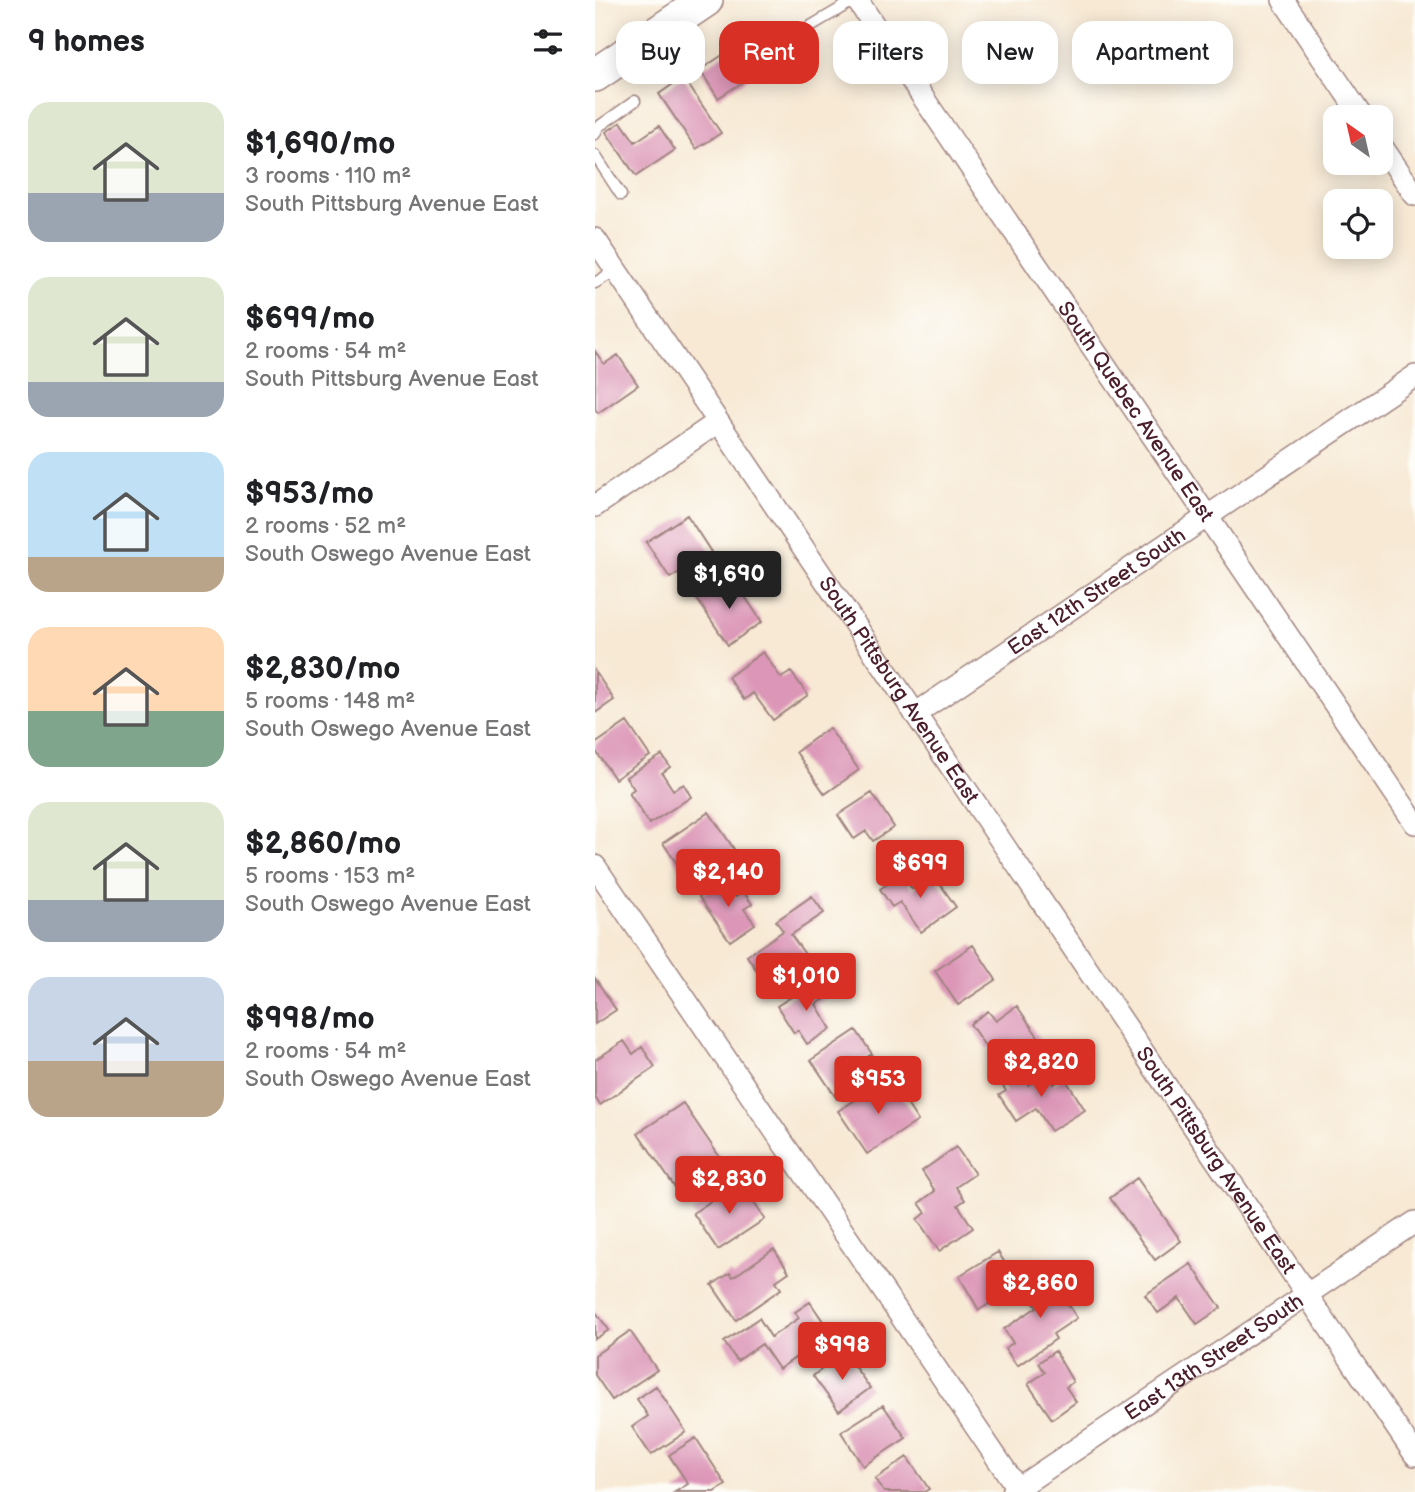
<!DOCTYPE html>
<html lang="en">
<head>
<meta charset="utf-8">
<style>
	:root { --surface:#fff; --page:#f6f6f6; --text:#202124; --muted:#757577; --accent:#d93025 }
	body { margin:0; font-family:"Balsamiq Sans",sans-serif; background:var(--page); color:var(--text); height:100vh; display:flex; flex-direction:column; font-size:26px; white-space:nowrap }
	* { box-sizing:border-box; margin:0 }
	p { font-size:23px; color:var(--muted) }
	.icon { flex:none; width:38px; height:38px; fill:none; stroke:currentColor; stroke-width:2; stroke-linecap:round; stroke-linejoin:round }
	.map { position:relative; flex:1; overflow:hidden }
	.drawer { display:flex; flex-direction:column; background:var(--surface); width:595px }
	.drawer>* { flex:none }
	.guide { position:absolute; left:21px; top:21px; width:665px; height:63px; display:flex; gap:14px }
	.needle { width:46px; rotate:326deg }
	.buttons { position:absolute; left:728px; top:105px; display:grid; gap:14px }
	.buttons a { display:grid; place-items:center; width:70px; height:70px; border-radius:14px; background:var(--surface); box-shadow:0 4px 18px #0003; font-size:35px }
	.price { position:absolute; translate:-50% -60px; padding:0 16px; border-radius:7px; background:var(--accent); color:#fff; font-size:23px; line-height:46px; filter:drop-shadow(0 2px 4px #0008) }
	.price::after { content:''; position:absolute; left:50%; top:42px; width:21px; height:16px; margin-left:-10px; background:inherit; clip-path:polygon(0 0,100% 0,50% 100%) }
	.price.current { background:#222; color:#fff }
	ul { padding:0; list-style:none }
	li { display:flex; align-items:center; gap:21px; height:175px; padding:0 28px }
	li span { display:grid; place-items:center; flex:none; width:196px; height:140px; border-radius:21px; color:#555 }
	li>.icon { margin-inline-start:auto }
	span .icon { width:84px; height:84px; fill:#fffc; stroke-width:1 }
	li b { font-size:30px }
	h2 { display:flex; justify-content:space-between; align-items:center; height:84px; padding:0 28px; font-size:30px }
	.tag { padding:0 24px; border-radius:21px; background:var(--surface); box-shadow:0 4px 18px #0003; font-size:24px; line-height:63px }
	.tag.current { background:var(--accent); color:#fff }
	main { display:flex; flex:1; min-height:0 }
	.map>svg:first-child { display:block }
	.building { fill:#dc96b7 }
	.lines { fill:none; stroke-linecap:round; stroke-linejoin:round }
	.lane-casing { stroke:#a08480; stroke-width:13 }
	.street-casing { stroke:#a08480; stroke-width:24 }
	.primary-casing { stroke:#a08480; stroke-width:36 }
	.lane { stroke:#fff; stroke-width:10 }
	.street { stroke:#fff; stroke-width:21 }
	.primary { stroke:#fff; stroke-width:33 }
	.labels { text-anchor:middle; stroke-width:7; stroke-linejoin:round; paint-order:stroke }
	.street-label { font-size:21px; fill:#4a1f2b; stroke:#fdfcf7 }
</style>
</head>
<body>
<main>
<section class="drawer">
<h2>9 homes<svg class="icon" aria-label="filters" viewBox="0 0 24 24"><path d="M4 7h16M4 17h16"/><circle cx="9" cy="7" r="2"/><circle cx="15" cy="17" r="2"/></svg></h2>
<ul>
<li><span style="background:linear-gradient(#dfe7d0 65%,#9aa5b1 0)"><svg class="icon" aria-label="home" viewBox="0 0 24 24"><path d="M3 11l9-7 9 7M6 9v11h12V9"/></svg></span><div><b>$1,690/mo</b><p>3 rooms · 110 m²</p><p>South Pittsburg Avenue East</p></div></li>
<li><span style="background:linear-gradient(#dfe7d0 75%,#9aa5b1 0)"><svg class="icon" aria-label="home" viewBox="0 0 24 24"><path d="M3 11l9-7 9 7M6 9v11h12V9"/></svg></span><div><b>$699/mo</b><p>2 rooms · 54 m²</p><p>South Pittsburg Avenue East</p></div></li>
<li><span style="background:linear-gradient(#bfe0f5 75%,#b9a48a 0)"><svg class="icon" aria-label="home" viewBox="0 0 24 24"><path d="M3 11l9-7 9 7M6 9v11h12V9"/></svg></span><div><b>$953/mo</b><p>2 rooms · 52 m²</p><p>South Oswego Avenue East</p></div></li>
<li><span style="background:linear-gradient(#ffd9b3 60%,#7fa58c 0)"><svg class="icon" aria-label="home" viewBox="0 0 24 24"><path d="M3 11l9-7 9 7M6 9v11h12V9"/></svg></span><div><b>$2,830/mo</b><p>5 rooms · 148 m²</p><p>South Oswego Avenue East</p></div></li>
<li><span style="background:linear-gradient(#dfe7d0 70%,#9aa5b1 0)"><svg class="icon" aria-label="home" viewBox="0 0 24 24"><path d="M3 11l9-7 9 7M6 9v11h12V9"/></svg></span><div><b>$2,860/mo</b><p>5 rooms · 153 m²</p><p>South Oswego Avenue East</p></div></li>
<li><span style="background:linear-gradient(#c9d6e8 60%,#b9a48a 0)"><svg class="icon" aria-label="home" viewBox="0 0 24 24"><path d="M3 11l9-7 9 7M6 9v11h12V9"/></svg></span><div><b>$998/mo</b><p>2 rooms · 54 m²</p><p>South Oswego Avenue East</p></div></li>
</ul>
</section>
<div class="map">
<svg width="820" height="1492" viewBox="0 0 820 1492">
	<rect width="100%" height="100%" fill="#fdfcf7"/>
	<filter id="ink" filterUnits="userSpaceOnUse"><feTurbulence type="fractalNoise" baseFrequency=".0143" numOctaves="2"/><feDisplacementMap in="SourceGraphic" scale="14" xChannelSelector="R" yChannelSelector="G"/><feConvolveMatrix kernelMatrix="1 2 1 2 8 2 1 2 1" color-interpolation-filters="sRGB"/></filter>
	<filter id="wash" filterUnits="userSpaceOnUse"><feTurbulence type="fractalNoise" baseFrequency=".00686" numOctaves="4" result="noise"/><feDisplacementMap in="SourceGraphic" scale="28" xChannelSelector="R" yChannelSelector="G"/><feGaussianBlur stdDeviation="1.57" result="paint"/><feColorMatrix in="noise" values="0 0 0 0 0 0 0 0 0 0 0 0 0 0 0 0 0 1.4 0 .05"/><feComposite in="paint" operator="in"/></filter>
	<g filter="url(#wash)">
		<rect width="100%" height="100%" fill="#f7e9d4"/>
		<g id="blocks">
			<!-- building -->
			<path class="building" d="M158,35L177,63L123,98L105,70Z
				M88,77L126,133L101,149L64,94Z
				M26,122L40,142L64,126L80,150L41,176L11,132Z
				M0,351L9,364L23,355L43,385L3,413L0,409Z
				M92,515L116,552L75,578L51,542Z
				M136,576L167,622L133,645L102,599Z
				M168,652L186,678L196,672L213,695L178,720L158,693L149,700L133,677Z
				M0,671L19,700L0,713Z
				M32,722L55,756L20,779L0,750V744Z
				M234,728L264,770L230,794L201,752Z
				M67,755L75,767L67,773L78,790L89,784L96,797L54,824L34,793L39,789L31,777Z
				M277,793L299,827L278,841L271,831L259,839L243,815Z
				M114,812L139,849L93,880L68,843Z
				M307,874L317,889L338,874L361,907L326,932L305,902L297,907L285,889Z
				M129,879L141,897L148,891L157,904L149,909L160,924L135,941L104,897Z
				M217,896L229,913L196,935L212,957L181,979L173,966L163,972L152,956L188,931L181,921Z
				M378,945L401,980L363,1005L340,971Z
				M0,978L21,1010L0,1024Z
				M220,982L230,999L221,1004L236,1029L212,1044L203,1030L199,1033L182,1006Z
				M422,1006L444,1038L410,1063L398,1045L392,1049L375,1024L393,1011L401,1021Z
				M261,1030L277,1054L267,1060L277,1076L242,1099L216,1060Z
				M29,1041L38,1054L47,1047L60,1067L5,1105L0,1097V1060Z
				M423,1068L433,1085L452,1073L459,1084L469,1077L490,1110L456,1131L441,1108L421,1121L404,1095L411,1091L404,1080Z
				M295,1078L323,1121L272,1154L243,1111Z
				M88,1103L124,1156L79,1186L43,1133Z
				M361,1147L380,1174L361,1187L370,1200L363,1205L378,1228L344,1251L322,1219L331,1213L324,1203L340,1191L327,1171Z
				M542,1178L586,1241L560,1260L515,1198Z
				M145,1182L170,1219L123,1250L98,1213Z
				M179,1249L194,1272L181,1281L186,1289L141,1320L117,1285L135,1273L138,1277Z
				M403,1252L424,1285L384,1310L364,1276Z
				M596,1264L626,1308L602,1324L584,1298L563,1313L550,1295Z
				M463,1271L474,1288L466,1293L482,1318L458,1334L461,1339L422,1366L410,1348L418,1343L409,1329L442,1307L432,1292Z
				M215,1302L236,1333L184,1369L167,1344L142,1361L129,1342L164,1318L176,1337L204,1318L200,1312Z
				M0,1311L14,1330L0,1339Z
				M35,1331L62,1370L17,1400L0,1375V1355Z
				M460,1351L478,1382L471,1387L481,1402L457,1419L433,1384L450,1372L443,1363Z
				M249,1352L275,1388L244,1411L218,1376Z
				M61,1386L91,1432L56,1455L37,1427L53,1416L42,1399Z
				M288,1405L311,1438L268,1466L246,1432Z
				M101,1438L131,1485L120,1492H80L93,1484L74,1455Z
				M312,1457L334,1489L329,1492H289L280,1479Z"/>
		</g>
	</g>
	<g filter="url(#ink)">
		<use href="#blocks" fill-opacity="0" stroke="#a08480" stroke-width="2"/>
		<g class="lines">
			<defs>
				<path id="lane" d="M197,37L260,0
					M0,134L3,127L40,101
					M0,155L26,195
					M0,283L21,270"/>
				<g id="street">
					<path id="s1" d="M262,0L820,823"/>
					<path d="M688,0L767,117"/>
					<path d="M786,145L820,195"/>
					<path id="s2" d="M0,239L820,1455"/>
					<path d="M0,506L123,422"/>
					<path id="s3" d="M320,714L820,376"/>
					<path d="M0,866L425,1492"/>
					<path id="s4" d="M417,1492L820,1222"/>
				</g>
				<path id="primary" d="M0,75L111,0"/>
			</defs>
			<!-- lane casing -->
			<use href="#lane" class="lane-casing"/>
			<!-- street casing -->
			<use href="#street" class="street-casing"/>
			<!-- primary casing -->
			<use href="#primary" class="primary-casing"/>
			<!-- lane -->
			<use href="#lane" class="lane"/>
			<!-- street -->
			<use href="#street" class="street"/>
			<!-- primary -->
			<use href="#primary" class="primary"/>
		</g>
	</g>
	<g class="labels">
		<!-- street labels -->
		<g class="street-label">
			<text dy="7" stroke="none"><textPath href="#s1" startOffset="497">South Quebec Avenue East</textPath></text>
			<text dy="7" stroke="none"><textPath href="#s3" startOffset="219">East 12th Street South</textPath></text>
			<text dy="7" stroke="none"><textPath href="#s2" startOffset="544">South Pittsburg Avenue East</textPath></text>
			<text dy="7" stroke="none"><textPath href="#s2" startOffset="1111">South Pittsburg Avenue East</textPath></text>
			<text dy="7" stroke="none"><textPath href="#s4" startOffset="243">East 13th Street South</textPath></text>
		</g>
	</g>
</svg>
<div class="buttons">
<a><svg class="needle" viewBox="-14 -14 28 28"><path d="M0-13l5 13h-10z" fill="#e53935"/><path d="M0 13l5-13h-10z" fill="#757577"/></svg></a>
<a><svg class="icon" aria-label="locate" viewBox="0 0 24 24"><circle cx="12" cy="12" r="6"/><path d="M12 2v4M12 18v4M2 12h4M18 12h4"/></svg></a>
</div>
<b class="price current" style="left:134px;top:611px">$1,690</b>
<b class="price" style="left:325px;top:900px">$699</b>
<b class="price" style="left:133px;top:909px">$2,140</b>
<b class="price" style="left:211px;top:1013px">$1,010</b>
<b class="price" style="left:446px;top:1099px">$2,820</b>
<b class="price" style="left:283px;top:1116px">$953</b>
<b class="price" style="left:134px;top:1216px">$2,830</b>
<b class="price" style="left:445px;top:1320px">$2,860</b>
<b class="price" style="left:247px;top:1382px">$998</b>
<div class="guide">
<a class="tag">Buy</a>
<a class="tag current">Rent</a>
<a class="tag">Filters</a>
<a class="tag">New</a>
<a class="tag">Apartment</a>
</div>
</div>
</main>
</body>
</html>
